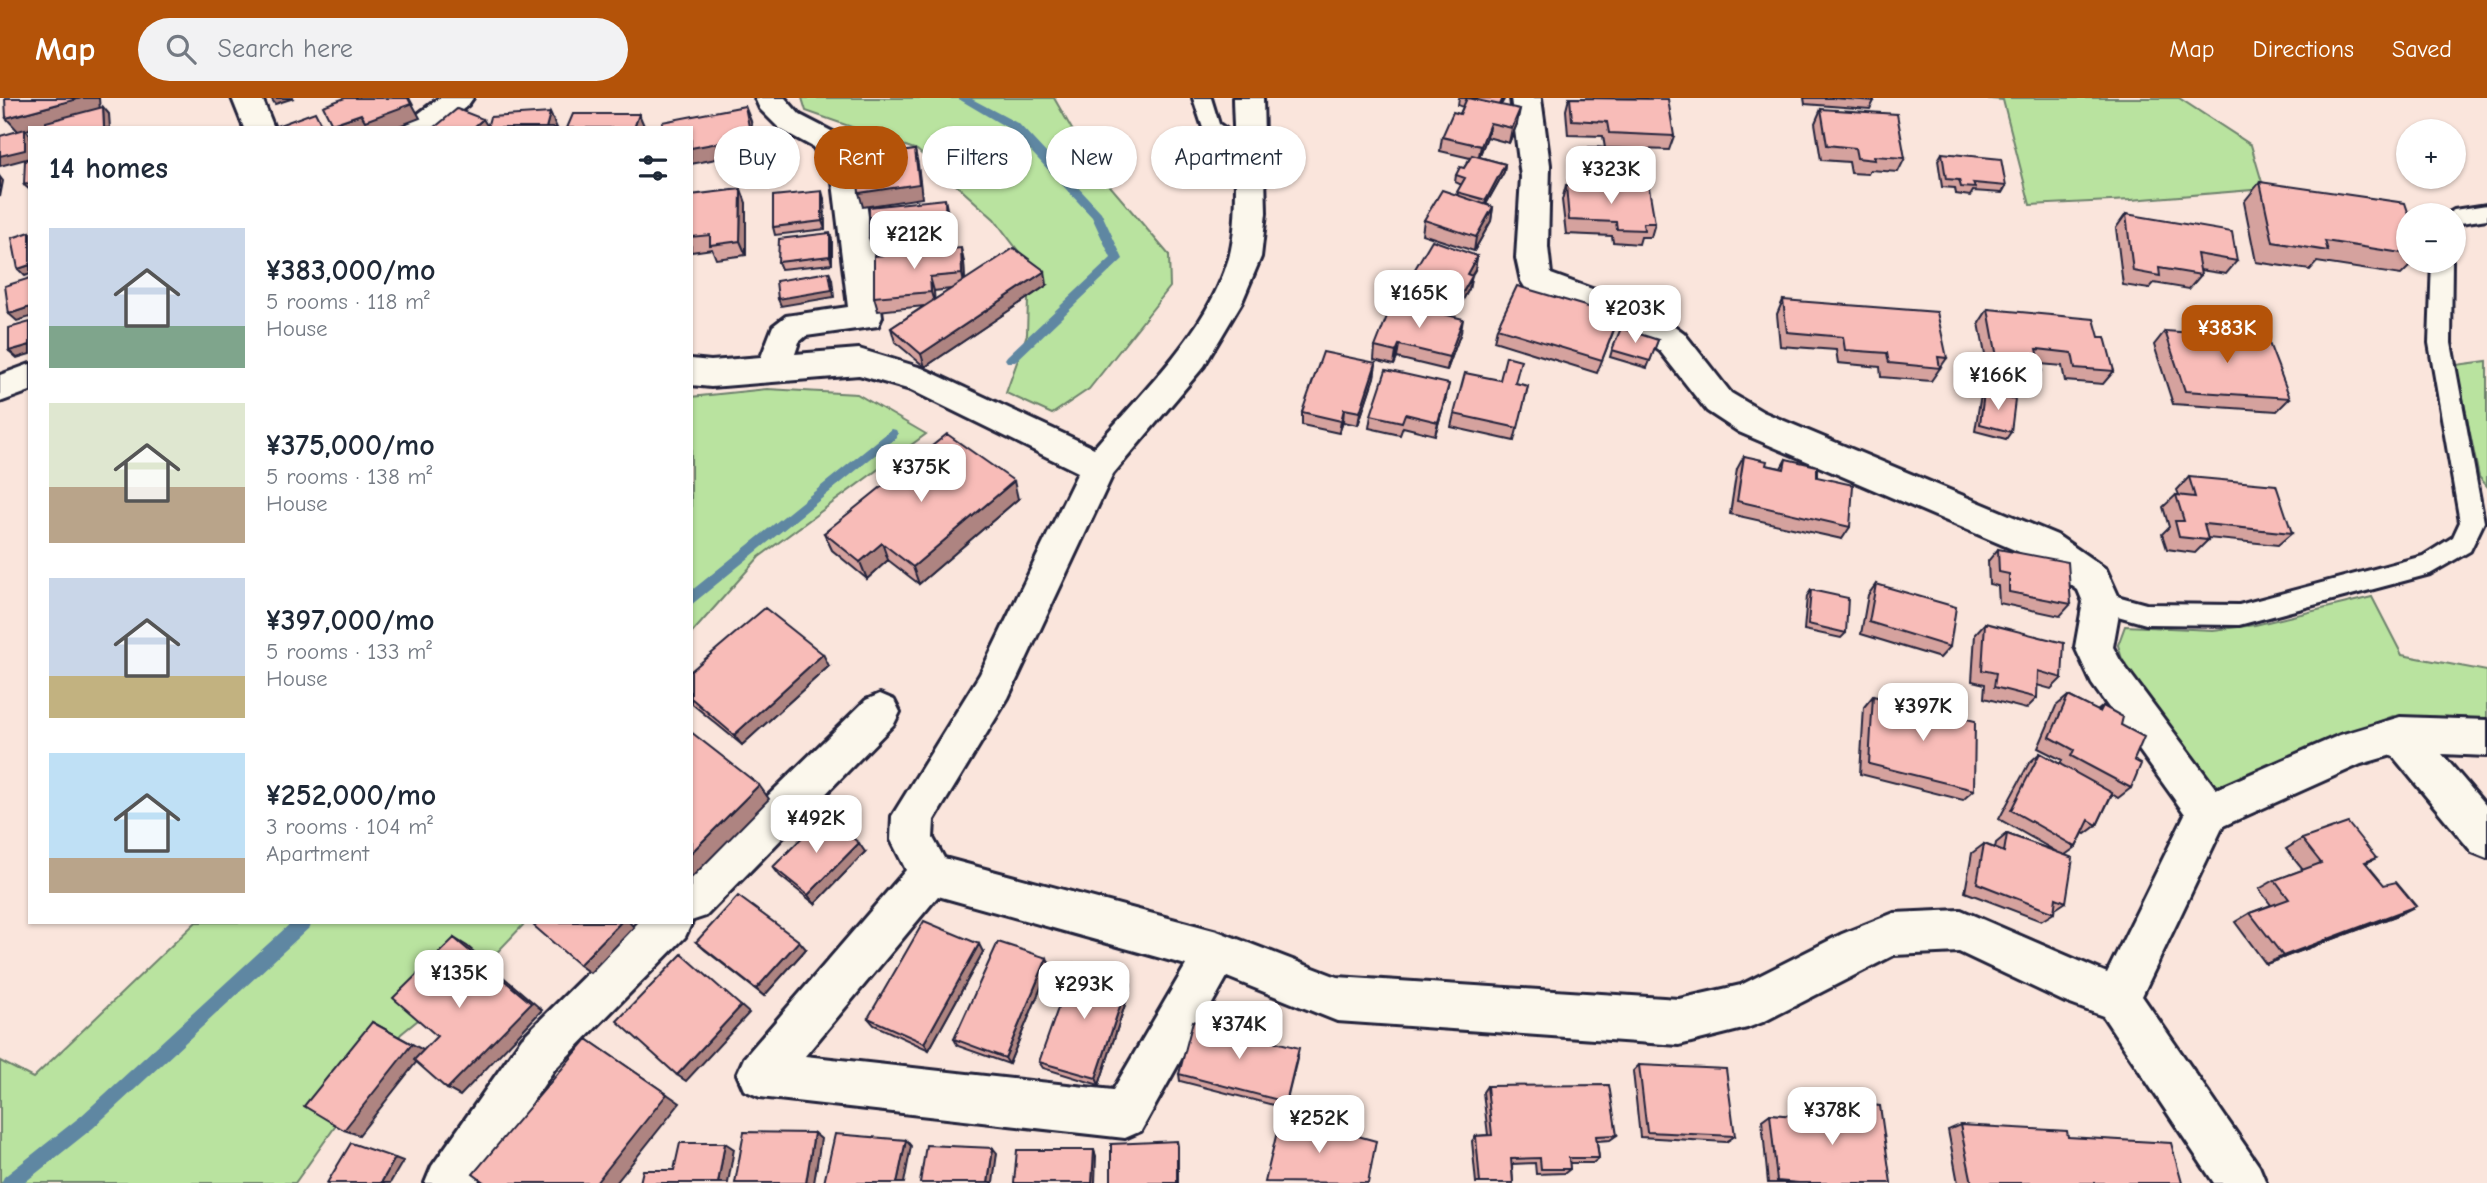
<!DOCTYPE html>
<html lang="en">
<head>
<meta charset="utf-8">
<style>
	:root { --surface:#fff; --page:#f2f2f3; --text:#1f2937; --muted:#747a83; --accent:#b45309 }
	body { margin:0; font-family:"Comic Neue",sans-serif; background:var(--page); color:var(--text); height:100vh; display:flex; flex-direction:column; font-size:26px; white-space:nowrap }
	* { box-sizing:border-box; margin:0 }
	p { font-size:23px; color:var(--muted) }
	.icon { flex:none; width:38px; height:38px; fill:none; stroke:currentColor; stroke-width:2; stroke-linecap:round; stroke-linejoin:round }
	.map { position:relative; flex:1; overflow:hidden }
	.panel { position:absolute; left:28px; top:28px; width:665px; height:798px; display:flex; flex-direction:column; background:var(--surface); border-radius:0px; box-shadow:0 2px 5px #0004 }
	.panel>* { flex:none }
	.hud { position:absolute; left:714px; top:28px; width:665px; height:63px; display:flex; gap:14px }
	.buttons { position:absolute; left:2396px; top:21px; display:grid; gap:14px }
	.buttons a { display:grid; place-items:center; width:70px; height:70px; border-radius:50%; background:var(--surface); box-shadow:0 2px 5px #0004; font-size:35px }
	.price { position:absolute; translate:-50% -60px; padding:0 16px; border-radius:14px; background:#fff; color:#222; font-size:23px; line-height:46px; filter:drop-shadow(0 2px 4px #0008) }
	.price::after { content:''; position:absolute; left:50%; top:42px; width:21px; height:16px; margin-left:-10px; background:inherit; clip-path:polygon(0 0,100% 0,50% 100%) }
	.price.selected { background:var(--accent); color:#fff }
	ul { padding:0; list-style:none }
	li { display:flex; align-items:center; gap:21px; height:175px; padding:0 21px }
	li span { display:grid; place-items:center; flex:none; width:196px; height:140px; border-radius:0px; color:#555 }
	li>.icon { margin-inline-start:auto }
	span .icon { width:84px; height:84px; fill:#fffc; stroke-width:1 }
	li b { font-size:30px }
	h2 { display:flex; justify-content:space-between; align-items:center; height:84px; padding:0 21px; font-size:30px }
	.chip { padding:0 24px; border-radius:32px; background:var(--surface); box-shadow:0 2px 5px #0004; font-size:24px; line-height:63px }
	.chip.selected { background:var(--accent); color:#fff }
	header { display:flex; align-items:center; gap:42px; box-sizing:border-box; height:98px; padding:0 35px; background:var(--accent); color:#fff }
	header strong { font-size:33px }
	nav { display:flex; gap:38px; margin-inline-start:auto; font-size:24px }
	.search { width:490px; height:63px; background:var(--page); display:flex; align-items:center; gap:18px; box-sizing:border-box; padding:0 24px; border-radius:38px; color:var(--muted); font-size:26px }
	.map>svg:first-child { display:block }
	.green { fill:#b9e39f; stroke:#6e826d; stroke-width:2 }
	.lines { fill:none; stroke-linecap:round; stroke-linejoin:round }
	.stream { fill:#5e87a2; fill-rule:evenodd }
	.lane-casing { stroke:#22223b; stroke-width:6 }
	.street-casing { stroke:#22223b; stroke-width:6 }
	.lane { fill:#fbf7ec; fill-rule:evenodd }
	.street { fill:#fbf7ec; fill-rule:evenodd }
	.wall { fill:#d5a29e; stroke:#22223b; stroke-width:2; fill-rule:evenodd }
	.shaded-wall { fill:#ae8481; stroke:#22223b; stroke-width:2 }
	.building { fill:#f8bcb8; stroke:#22223b; stroke-width:2 }
</style>
</head>
<body>
<header>
<strong>Map</strong>
<div class="search"><svg class="icon" aria-label="search" viewBox="0 0 24 24"><circle cx="10" cy="10" r="6"/><path d="M15 15l6 6"/></svg>Search here</div>
<nav><a>Map</a><a>Directions</a><a>Saved</a></nav>
</header>
<div class="map">
<svg width="2487" height="1085" viewBox="0 0 2487 1085">
	<rect width="100%" height="100%" fill="#fae5dc"/>
	<filter id="ink" filterUnits="userSpaceOnUse"><feTurbulence type="fractalNoise" baseFrequency=".0143" numOctaves="2"/><feDisplacementMap in="SourceGraphic" scale="14" xChannelSelector="R" yChannelSelector="G"/><feConvolveMatrix kernelMatrix="1 2 1 2 8 2 1 2 1" color-interpolation-filters="sRGB"/></filter>
	<g filter="url(#ink)">
		<!-- green -->
		<path class="green" d="M802,0H1054L1093,68L1169,157L1170,189L1089,291L1052,316L1006,295L1027,236L1029,167L994,121L917,52L806,13Z
			M1978,0H2179L2251,47L2264,91L2131,102L2030,107L2003,2Z
			M2487,263V388L2479,379L2456,267Z
			M767,291L857,296L926,336L759,459L691,536V299Z
			M2372,499L2402,557L2487,573V628L2393,618L2309,651L2222,690L2193,675L2129,586L2118,547L2125,528L2213,532L2255,527Z
			M196,824H526L485,867L401,936L295,1085H0V963L33,980Z"/>
		<g class="lines">
			<!-- stream -->
			<path class="stream" d="M957,0H970L1019,26L1101,114L1123,161L1015,264H1007L1005,261L1007,258L1111,160L1092,119L1011,32Z
				M892,331L896,332L898,336L896,340L691,507V493Z
				M292,824H312L310,829L93,1030L24,1085H1L4,1079L81,1018Z"/>
			<defs>
				<path id="lane" d="M1193,0H1211L1219,26L1256,52L1259,57L1256,62H1242L1204,33Z
					M2487,107V121L2454,126V117H2445L2454,112Z
					M2432,163H2452L2451,245L2484,424L2470,453L2430,476L2239,527L2146,526L2093,511L2090,504L2093,497L2102,494L2146,506L2239,507L2423,458L2453,439L2460,424L2429,245Z"/>
				<path id="street" d="M232,0H262L274,30H244Z
					M439,0H473L468,7L440,30H405L409,23Z
					M755,0H785L800,17L835,35L862,75L882,219L878,228L806,238L799,244L795,256L859,251L922,270L1094,350C1143,293 1207,234 1229,160C1241,116 1234,46 1233,0H1263L1266,115L1261,159L1242,204L1204,268L1113,376L1008,600L934,722L933,740L944,760L1217,833L1337,879L1679,901L1741,887L1842,836L1894,815L1961,812L2107,875L2185,716L2092,586L2075,549L2083,504L2078,492L2031,459L1739,334L1707,313L1660,253L1631,232L1545,201L1526,191L1521,183L1516,160L1521,79L1511,0H1541L1550,67L1548,149L1551,176L1655,214L1684,235L1731,295L1763,314L2057,437L2106,471L2121,504L2113,549L2120,562L2216,691L2340,637L2400,619L2487,622V658L2442,656L2487,709V760L2472,754L2392,657L2361,666L2223,728L2142,898L2259,1068L2266,1085H2214L2103,918L2065,904L1959,854L1894,857L1763,924L1747,930L1679,947L1337,923L1227,879L1141,1033L1125,1040L760,999L744,992L737,976L744,960L906,772L891,742L892,718L980,576L1078,374L911,292L859,277L711,289L691,287V261L711,263L761,259L773,228L786,218L848,209L832,76L813,49L780,31L760,11ZM938,798L1186,867L1113,992L805,958Z
					M30,266V293L0,304V277Z
					M880,596L894,602L900,614L894,626L706,818L691,823L692,824L685,839L554,972L477,1085H425L432,1068L522,940L639,824H691V773L866,602Z"/>
			</defs>
			<!-- lane casing -->
			<use href="#lane" class="lane-casing"/>
			<!-- street casing -->
			<use href="#street" class="street-casing"/>
			<!-- lane -->
			<use href="#lane" class="lane"/>
			<!-- street -->
			<use href="#street" class="street"/>
		</g>
		<!-- wall -->
		<path class="wall" d="M1459,0H1505L1501,7L1517,26L1509,45L1487,39L1479,59L1505,66L1504,74L1486,106L1493,109L1491,123L1474,153L1422,136L1424,122L1457,97L1462,87L1455,84L1456,77L1464,70L1470,60L1440,53L1442,39L1460,16L1463,9L1458,7Z
			M1569,0H1647L1674,38L1669,52L1611,50L1642,76L1640,84L1621,83L1620,86L1589,84L1587,56L1589,49L1605,50L1603,38L1568,37L1566,12Z
			M1804,0H1873L1874,3L1870,11L1805,6Z
			M1821,11L1905,60L1898,74L1870,72L1868,76L1851,75L1849,64L1821,62L1815,25Z
			M1942,55L2006,88L2002,95L1973,93L1970,98L1956,96L1955,90L1942,89L1938,62Z
			M2260,84L2408,117V163H2415L2401,177L2317,164L2310,172L2256,164L2244,104Z
			M1566,87L1655,125L1651,139H1641L1639,146L1613,144L1612,138L1566,136L1562,102Z
			M691,97L746,105V157L716,161L712,151L691,154Z
			M824,101L825,131L775,137L773,129Z
			M948,116L949,146L874,154L869,140Z
			M2126,116L2237,163L2226,176L2200,172L2201,177L2189,191L2154,185L2149,191L2123,187L2116,130Z
			M832,142V166L781,171L778,164Z
			M1477,158L1475,172L1471,178L1469,191L1460,207L1410,189L1412,176Z
			M964,164L965,182L1047,187L925,269L895,244L891,230L924,208L878,213L874,199ZM951,191L934,202V193Z
			M1783,202L1947,260L1931,283L1881,279L1880,269L1838,265L1836,252L1780,248L1777,216Z
			M1988,211L2099,239L2114,273L2103,286L2065,283L2062,268L2041,266L2042,273L2033,287L1990,283L1979,225Z
			M1497,230L1614,232L1597,275L1494,243Z
			M2165,233L2290,300L2277,313L2173,306L2154,247Z
			M1461,234L1447,272L1397,260L1394,267L1374,262L1375,249Z
			M1658,242L1647,270L1610,259L1612,252Z
			M1376,265L1374,279L1358,327L1343,324L1339,335L1302,327V314Z
			M1515,285L1528,288L1514,343L1451,329L1454,316Z
			M1984,295L2011,334L2006,341L1975,333L1980,302Z
			M1446,299L1435,337L1403,329L1400,337L1369,330L1371,317Z
			M1744,358L1766,367L1781,370L1786,361L1817,379L1850,429L1842,441L1730,416L1737,371Z
			M2189,379L2292,435L2278,447L2208,440V442L2195,455L2167,451L2162,436L2169,429L2163,409L2176,397H2179L2177,392Z
			M1018,401L919,486L888,462L867,481L832,452L824,435Z
			M1998,451L2071,506L2060,518L1999,505L1998,488L1989,486L1988,463Z
			M1876,486L1950,549L1940,560L1861,536L1868,497Z
			M1811,492L1846,535L1841,540L1804,532L1807,498Z
			M1985,525L2062,580L2051,591L2037,587V600L2026,611L1984,600L1985,586L1972,583L1975,536Z
			M829,568L742,647L691,605V573Z
			M1873,598L1974,692L1963,702L1860,676L1864,609Z
			M2068,598L2097,613L2103,608L2121,627L2134,662L2131,690L2118,700L2112,696L2097,727L2085,736L2083,735L2076,749L2065,757L2066,804L2054,812V815L2041,823L1965,794L1972,755L1984,746L1995,750L1996,745L2007,736L2057,754L1999,721L2029,665L2040,655L2060,666L2062,662L2038,650L2056,608Z
			M2302,741L2376,760L2366,765L2398,817L2266,866L2235,824L2250,815L2271,807L2259,791L2275,782L2303,772L2286,751Z
			M865,754L815,806L780,778L773,769Z
			M696,844L806,851L764,898L705,852Z
			M983,854L929,952L874,927L868,920Z
			M1047,860L1050,868L1009,966L958,948L954,941Z
			M1129,881L1131,888L1099,987L1043,970L1039,964Z
			M1298,957L1285,1010L1180,983L1179,976Z
			M1639,967L1735,1038L1726,1044L1640,1039L1633,973Z
			M1487,988L1617,1037L1610,1042L1597,1043L1599,1060L1593,1065H1569L1570,1071L1565,1075L1536,1076L1535,1065L1512,1066L1513,1085H1476L1472,1043L1476,1038L1488,1037L1483,994Z
			M1844,1004L1891,1085H1768L1762,1022L1770,1016L1821,1020L1831,1014H1834V1010Z
			M1960,1027L2068,1039L2182,1085H1958L1948,1032Z"/>
		<!-- shaded-wall -->
		<path class="shaded-wall" d="M81,0H99L100,13L35,30H30V31L26,32L30,37V60L0,68V58L19,34L6,20Z
			M271,0H294L275,6Z
			M408,0H409L420,20L394,30H334L332,26Z
			M745,8L751,23L756,53L691,66V50Z
			M103,9L109,16L110,30H104Z
			M1520,11L1517,26L1509,45L1512,30Z
			M550,15L557,30H546Z
			M639,16L645,30H634Z
			M483,21L488,29L486,30H473Z
			M1490,25L1487,39L1478,62L1481,48Z
			M915,52L918,66L922,100L863,109L859,95Z
			M1505,66L1504,74L1484,110L1486,102Z
			M0,79L3,83L0,99Z
			M30,85V92L24,87Z
			M741,91L746,105V157L740,143Z
			M822,93L824,101L825,131L822,123Z
			M945,101L948,116L949,146L946,133Z
			M1493,109L1491,123L1474,153L1476,139Z
			M830,135L832,142V166L830,158Z
			M961,150L964,164L965,190L962,176Z
			M1477,158L1475,172L1464,190L1467,176Z
			M30,167V176L25,178L18,171Z
			M1045,173L1047,187L925,269L921,256Z
			M829,174L832,181L834,199L781,208L778,201Z
			M1472,178L1469,191L1460,207L1463,194Z
			M930,179L934,193L935,207L931,194Z
			M30,209V219L17,223L9,216Z
			M1463,221L1461,234L1447,272L1449,259Z
			M30,247V256L17,260L9,253Z
			M1399,247L1397,260L1394,267L1396,254Z
			M1376,265L1374,279L1358,327L1360,314Z
			M1449,286L1446,299L1435,337L1438,324Z
			M1344,311L1343,324L1339,335L1341,323Z
			M1014,383L1018,401L919,486L913,469Z
			M882,445L888,462L867,481L860,464Z
			M823,556L829,568L742,647L734,637Z
			M759,687L769,701L691,780V755Z
			M859,745L865,754L815,806L808,797Z
			M2416,808L2398,817L2266,866L2283,858Z
			M621,824H629L634,829L590,875L579,867Z
			M454,840L467,848L542,912L460,998L447,991Z
			M799,843L806,851L764,898L756,891Z
			M979,846L983,854L929,952L924,945Z
			M1047,860L1050,868L1009,966L1005,960Z
			M1129,881L1131,888L1099,987L1096,980Z
			M741,908L749,915L686,983L677,977Z
			M372,924L425,953L359,1037L344,1032Z
			M587,941L680,1005L616,1085H596Z
			M814,1035L821,1041L814,1085H806Z
			M906,1042L911,1048L904,1085H897Z
			M1177,1043L1178,1048V1085H1177Z
			M725,1045L734,1051L728,1085H718Z
			M993,1050L997,1055L993,1085H988Z
			M1094,1052L1096,1058L1095,1085H1092Z
			M395,1060L403,1063L390,1085H381Z"/>
		<!-- building -->
		<path class="building" d="M5,0H81L6,20Z
			M345,0H408L411,6L365,23L361,16L332,26L323,8Z
			M1467,0L1520,11L1512,30L1490,25L1481,48L1442,39L1453,14L1460,16Z
			M1467,0H1503L1500,7Z
			M1570,0L1668,1L1674,38L1609,35L1607,24L1572,22Z
			M1832,0H1873L1874,3Z
			M745,8L751,39L691,50V30H662V24Z
			M103,9L104,30H46V24Z
			M457,11L483,21L473,30H434Z
			M1821,11L1897,16L1905,60L1874,58L1875,62L1857,60L1855,50L1827,47Z
			M315,14L323,30H271Z
			M550,15L546,30H487L490,19Z
			M573,16H639L634,30H567Z
			M25,31V52L0,58V38Z
			M1589,49L1640,52L1642,76L1622,75L1623,79L1591,76Z
			M915,52L919,86L859,95L856,60Z
			M1942,55L2001,61L2006,88L1973,85L1975,90L1961,89L1959,82L1946,81Z
			M1472,57L1505,66L1486,102L1457,94L1465,80L1456,77L1460,69L1464,70Z
			M30,61V85L24,87L25,62Z
			M2260,84L2405,105L2409,117L2408,156L2325,143L2328,153L2273,144Z
			M1566,87L1649,90L1655,125H1643L1644,132L1617,131L1616,124L1569,122Z
			M741,91L740,143L710,147V137L691,139V97Z
			M1442,92L1493,109L1476,139L1424,122Z
			M822,93V123L773,129V98Z
			M945,101L946,133L869,140V109Z
			M2126,116L2232,134L2237,163L2197,156L2201,177L2159,170L2160,178L2133,173Z
			M30,134V167L18,171L12,140Z
			M830,135V158L778,164L779,141Z
			M1432,142L1477,158L1467,176L1472,178L1463,194L1412,176Z
			M961,150L962,176L930,179L931,194L874,199V158Z
			M1014,150L1045,173L921,256L891,230Z
			M829,174L832,192L778,201L776,183Z
			M30,180V209L9,216L5,188Z
			M1517,188L1619,218L1602,262L1497,230Z
			M1783,202L1937,214L1947,260L1938,259L1940,270L1889,265L1887,255L1845,252L1843,239L1787,234Z
			M1393,203L1463,221L1449,259L1399,247L1396,254L1375,249Z
			M1988,211L2094,221L2099,239H2105L2114,273L2075,270L2072,255L2037,251L2042,273L1999,270Z
			M30,224V247L9,253V230Z
			M1621,230L1658,242L1650,263L1612,252Z
			M2165,233L2267,240L2290,300L2185,293Z
			M1323,254L1376,265L1360,314L1344,311L1341,323L1302,314Z
			M1506,258L1521,262L1515,285L1528,288L1518,330L1454,316L1465,275L1500,282Z
			M1386,272L1449,286L1438,324L1405,316L1402,324L1371,317Z
			M1984,295L2015,302L2011,334L1980,326Z
			M947,336L1014,383L913,469L882,445L860,464L824,435Z
			M1744,358L1767,363L1766,367L1784,371L1786,361L1817,368V379L1853,387L1850,429L1737,403Z
			M2189,379L2276,387L2292,435L2204,426L2208,442L2179,439L2175,423H2184L2176,397L2195,399Z
			M1998,451L2068,464L2071,506L2009,494V476L1999,474Z
			M1876,486L1956,509L1950,549L1869,524Z
			M1811,492L1848,500L1846,535L1808,526Z
			M765,510L823,556L734,637L691,600V573Z
			M1985,525L2064,545L2062,580L2038,573L2037,600L1994,589L1996,575L1982,572Z
			M1873,598L1975,623L1974,692L1869,666Z
			M2068,598L2100,614L2103,608L2123,619L2121,627L2144,639L2134,662L2141,666L2131,690L2071,658L2074,652L2050,639Z
			M691,634L759,687L691,755Z
			M2040,655L2112,695L2097,727L2089,722L2076,749L2011,712Z
			M824,717L859,745L808,797L773,769Z
			M2348,725L2376,760L2365,764L2384,787L2396,784L2416,808L2283,858L2250,815L2289,801L2275,782L2321,765L2302,741Z
			M2007,736L2073,760L2066,804L2056,800L2054,815L1977,785L1984,746L2004,754Z
			M738,798L799,843L756,891L696,844Z
			M924,823L979,846L924,945L868,920Z
			M538,824H621L579,867L534,828Z
			M454,840L531,905L447,991L414,962L437,938L393,900Z
			M998,844L1047,860L1005,960L954,941Z
			M682,856L741,908L677,977L617,923Z
			M1074,865L1129,881L1096,980L1039,964Z
			M1193,923L1299,950L1286,1004L1179,976Z
			M372,924L412,946L344,1032L304,1008Z
			M587,941L667,996L596,1085H485L473,1076Z
			M1639,967L1726,971L1735,1038L1647,1034Z
			M1609,987L1617,1037L1596,1038L1599,1060H1569L1570,1071H1541L1540,1060L1511,1061L1513,1085H1480L1476,1038L1492,1037L1487,988Z
			M1844,1004L1880,1008L1891,1085H1799L1777,1083L1770,1016L1832,1021L1831,1014L1846,1016Z
			M1281,1017L1376,1043L1368,1085L1265,1084Z
			M1960,1027L2067,1033L2068,1039L2171,1045L2182,1085H1972Z
			M744,1034L814,1035L806,1085H735Z
			M835,1036L906,1042L897,1085H824Z
			M1177,1043V1085H1111V1046Z
			M351,1045L395,1060L381,1085H327Z
			M680,1045H725L718,1085H640L643,1072H674Z
			M926,1047L993,1050L988,1085H920Z
			M1017,1052H1094L1092,1085H1014Z"/>
	</g>
</svg>
<div class="buttons">
<a>+</a>
<a>−</a>
</div>
<b class="price" style="left:1611px;top:108px">¥323K</b>
<b class="price" style="left:914px;top:173px">¥212K</b>
<b class="price" style="left:1419px;top:232px">¥165K</b>
<b class="price" style="left:1635px;top:247px">¥203K</b>
<b class="price selected" style="left:2227px;top:267px">¥383K</b>
<b class="price" style="left:1998px;top:314px">¥166K</b>
<b class="price" style="left:921px;top:406px">¥375K</b>
<b class="price" style="left:1923px;top:645px">¥397K</b>
<b class="price" style="left:816px;top:757px">¥492K</b>
<b class="price" style="left:459px;top:912px">¥135K</b>
<b class="price" style="left:1084px;top:923px">¥293K</b>
<b class="price" style="left:1239px;top:963px">¥374K</b>
<b class="price" style="left:1832px;top:1049px">¥378K</b>
<b class="price" style="left:1319px;top:1057px">¥252K</b>
<div class="hud">
<a class="chip">Buy</a>
<a class="chip selected">Rent</a>
<a class="chip">Filters</a>
<a class="chip">New</a>
<a class="chip">Apartment</a>
</div>
<section class="panel">
<h2>14 homes<svg class="icon" aria-label="filters" viewBox="0 0 24 24"><path d="M4 7h16M4 17h16"/><circle cx="9" cy="7" r="2"/><circle cx="15" cy="17" r="2"/></svg></h2>
<ul>
<li><span style="background:linear-gradient(#c9d6e8 70%,#7fa58c 0)"><svg class="icon" aria-label="home" viewBox="0 0 24 24"><path d="M3 11l9-7 9 7M6 9v11h12V9"/></svg></span><div><b>¥383,000/mo</b><p>5 rooms · 118 m²</p><p>House</p></div></li>
<li><span style="background:linear-gradient(#dfe7d0 60%,#b9a48a 0)"><svg class="icon" aria-label="home" viewBox="0 0 24 24"><path d="M3 11l9-7 9 7M6 9v11h12V9"/></svg></span><div><b>¥375,000/mo</b><p>5 rooms · 138 m²</p><p>House</p></div></li>
<li><span style="background:linear-gradient(#c9d6e8 70%,#c2b280 0)"><svg class="icon" aria-label="home" viewBox="0 0 24 24"><path d="M3 11l9-7 9 7M6 9v11h12V9"/></svg></span><div><b>¥397,000/mo</b><p>5 rooms · 133 m²</p><p>House</p></div></li>
<li><span style="background:linear-gradient(#bfe0f5 75%,#b9a48a 0)"><svg class="icon" aria-label="home" viewBox="0 0 24 24"><path d="M3 11l9-7 9 7M6 9v11h12V9"/></svg></span><div><b>¥252,000/mo</b><p>3 rooms · 104 m²</p><p>Apartment</p></div></li>
</ul>
</section>
</div>
</body>
</html>
